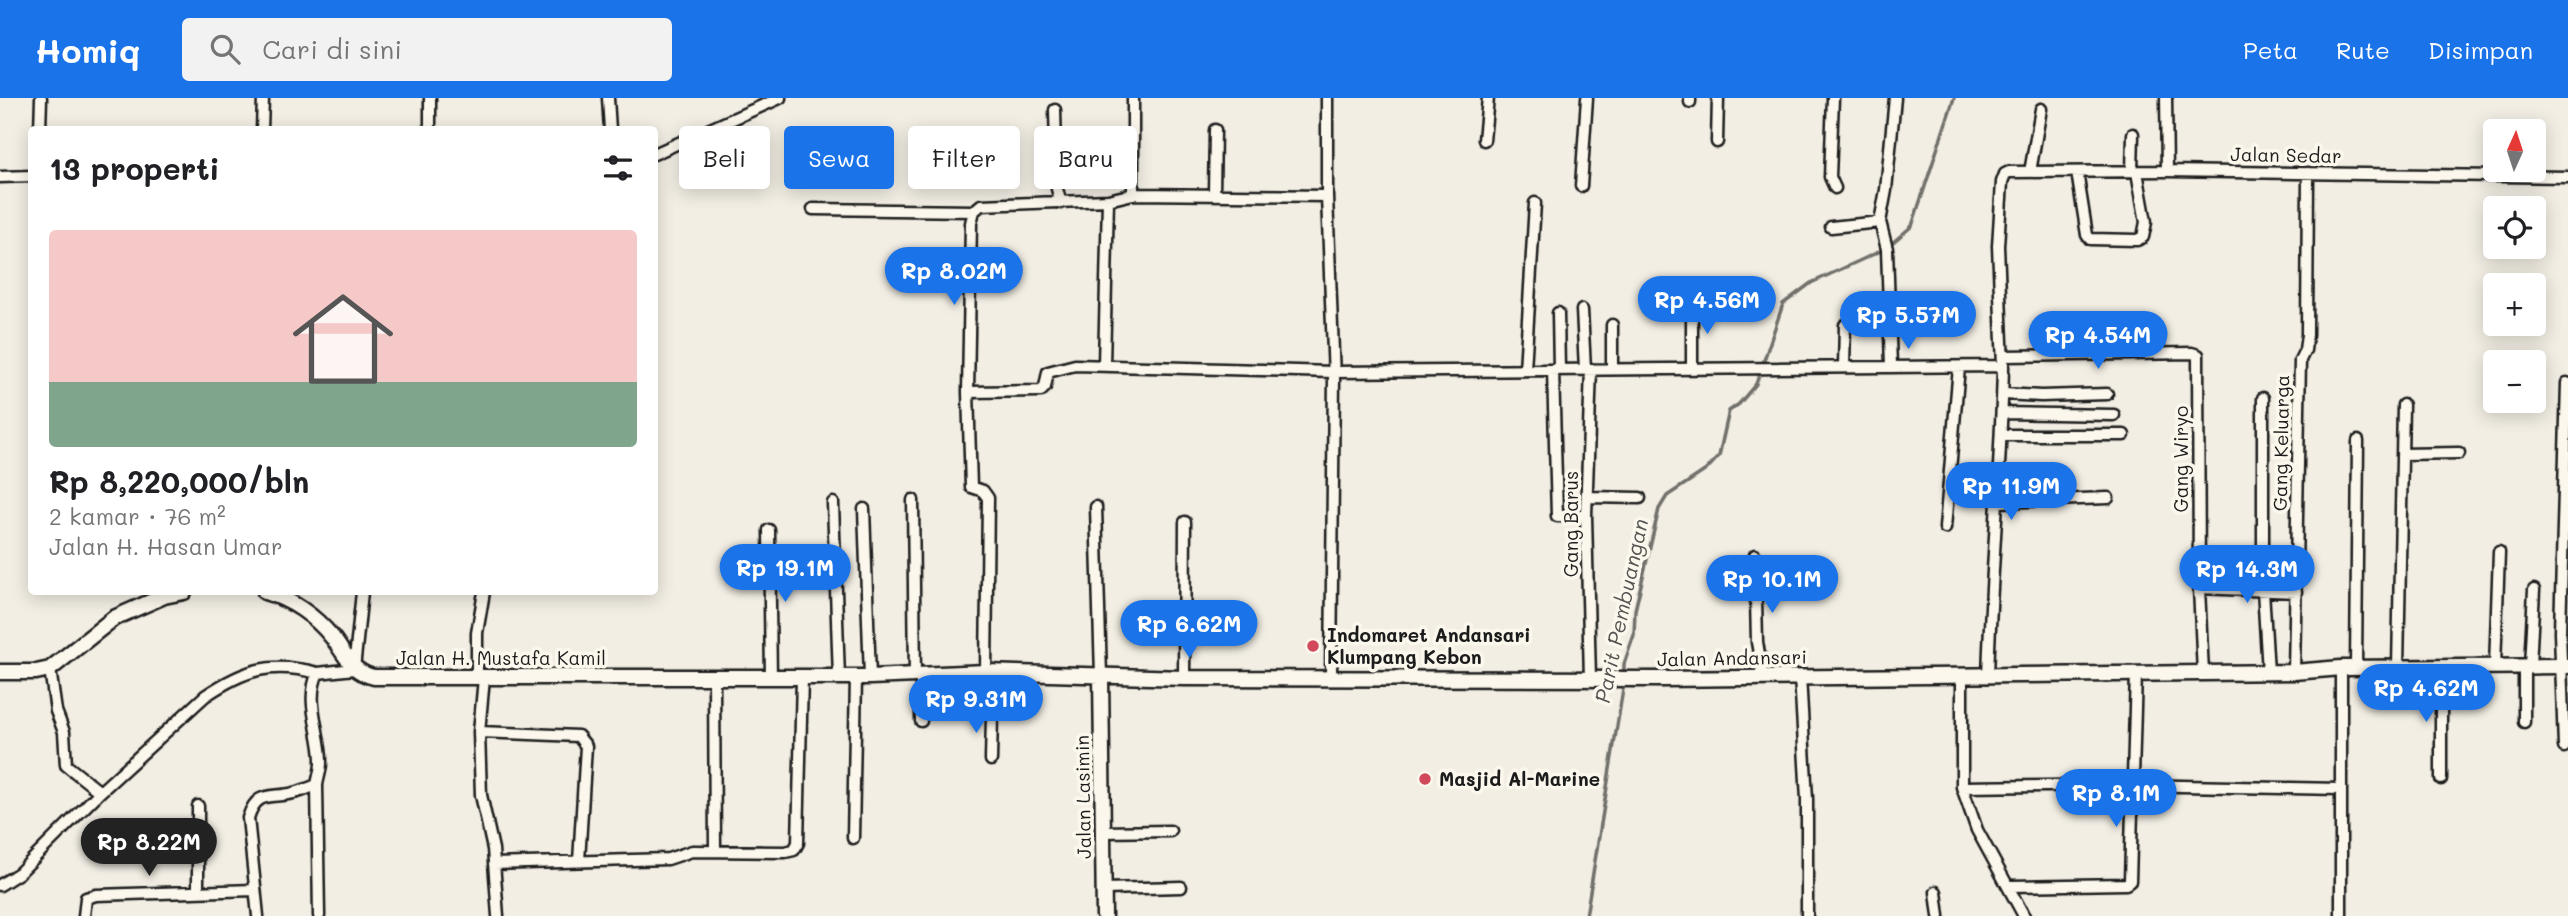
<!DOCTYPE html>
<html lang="id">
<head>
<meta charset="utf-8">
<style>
	:root { --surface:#fff; --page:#f2f2f2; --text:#202124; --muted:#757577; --line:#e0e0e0; --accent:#1a73e8 }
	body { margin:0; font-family:Mali,sans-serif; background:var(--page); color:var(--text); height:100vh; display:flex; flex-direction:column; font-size:26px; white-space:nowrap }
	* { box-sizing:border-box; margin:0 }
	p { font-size:23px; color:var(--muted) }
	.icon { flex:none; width:38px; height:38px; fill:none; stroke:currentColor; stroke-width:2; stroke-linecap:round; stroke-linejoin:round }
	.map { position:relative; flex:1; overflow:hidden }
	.drawer { position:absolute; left:28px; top:28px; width:630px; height:469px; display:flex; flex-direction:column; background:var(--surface); border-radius:7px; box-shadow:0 4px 18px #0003 }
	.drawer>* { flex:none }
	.guide { position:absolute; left:679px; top:28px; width:665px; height:63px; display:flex; gap:14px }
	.needle { width:46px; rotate:3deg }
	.tools { position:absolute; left:2483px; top:21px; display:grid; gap:14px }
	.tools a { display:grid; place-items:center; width:63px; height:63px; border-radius:7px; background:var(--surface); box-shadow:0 4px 18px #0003; font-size:35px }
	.price { position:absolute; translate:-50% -60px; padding:0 16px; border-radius:24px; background:var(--accent); color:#fff; font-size:23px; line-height:46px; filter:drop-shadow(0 2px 4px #0008) }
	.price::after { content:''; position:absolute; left:50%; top:42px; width:21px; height:16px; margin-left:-10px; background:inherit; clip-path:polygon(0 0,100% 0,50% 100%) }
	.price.current { background:#222; color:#fff }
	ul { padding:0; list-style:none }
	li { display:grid; align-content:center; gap:14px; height:371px; padding:0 21px }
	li+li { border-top:2px solid var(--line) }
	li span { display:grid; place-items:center; height:217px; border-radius:7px; color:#555 }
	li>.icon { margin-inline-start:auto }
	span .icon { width:126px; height:126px; fill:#fffc; stroke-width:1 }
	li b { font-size:30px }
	h2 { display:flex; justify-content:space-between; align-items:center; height:84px; padding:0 21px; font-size:30px }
	.chip { padding:0 24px; border-radius:7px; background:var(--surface); box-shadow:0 4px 18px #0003; font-size:24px; line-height:63px }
	.chip.current { background:var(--accent); color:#fff }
	header { display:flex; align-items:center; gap:42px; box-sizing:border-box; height:98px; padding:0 35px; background:var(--accent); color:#fff }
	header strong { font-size:33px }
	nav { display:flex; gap:38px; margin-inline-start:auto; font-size:24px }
	.search { width:490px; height:63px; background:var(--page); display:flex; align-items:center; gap:18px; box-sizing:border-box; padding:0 24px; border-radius:7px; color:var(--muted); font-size:26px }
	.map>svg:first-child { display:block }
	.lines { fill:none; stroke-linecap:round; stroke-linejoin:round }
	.stream { stroke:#716f6b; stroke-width:3.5 }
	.street-casing { stroke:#1c1c1c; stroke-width:15 }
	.secondary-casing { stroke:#1c1c1c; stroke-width:19 }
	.street { stroke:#fbf7ec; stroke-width:10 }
	.secondary { stroke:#fbf7ec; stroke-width:14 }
	.poi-dot { fill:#d1495b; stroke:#fbf7ec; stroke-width:2.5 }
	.labels { text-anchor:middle; stroke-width:7; stroke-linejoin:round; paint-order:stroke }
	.street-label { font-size:19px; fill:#1c1c1c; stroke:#fbf7ec }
	.poi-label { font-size:19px; font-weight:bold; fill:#1c1c1c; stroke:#fbf7ec; text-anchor:start }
	.water-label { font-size:21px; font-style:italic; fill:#545351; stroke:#fbf7ec }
</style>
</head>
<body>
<header>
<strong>Homiq</strong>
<div class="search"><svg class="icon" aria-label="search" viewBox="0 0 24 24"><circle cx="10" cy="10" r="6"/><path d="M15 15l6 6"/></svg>Cari di sini</div>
<nav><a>Peta</a><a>Rute</a><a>Disimpan</a></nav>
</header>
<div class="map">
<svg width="2568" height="818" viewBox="0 0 2568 818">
	<rect width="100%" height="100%" fill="#f2eee4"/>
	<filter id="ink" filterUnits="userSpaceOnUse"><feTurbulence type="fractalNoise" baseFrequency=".0143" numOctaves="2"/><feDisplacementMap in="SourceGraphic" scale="14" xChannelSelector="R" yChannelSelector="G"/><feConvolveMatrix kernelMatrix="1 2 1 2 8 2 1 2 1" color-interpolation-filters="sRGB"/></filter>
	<g filter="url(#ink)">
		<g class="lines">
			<!-- stream -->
			<path class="stream" d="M1624,578V566L1634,537L1635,512L1659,411L1667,398L1706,372L1719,358L1729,313L1739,306L1756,286L1783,206L1811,185L1885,151L1912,128L1954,0
				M1586,818L1624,585"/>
			<defs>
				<path id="street" d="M430,0V32
					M608,0L610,32
					M1133,0V96
					M1327,0V98L1334,280L1331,579
					M1833,0L1830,79L1835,90
					M2166,0L2167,73
					M1690,4V0
					M1055,12L1057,91L1061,105
					M40,32L41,0
					M262,32L263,0
					M1484,42L1488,0
					M1717,44L1718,0
					M654,56L780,0
					M2132,73L2133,36
					M2030,74L2041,11
					M2077,74L2087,137L2090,141L2137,142L2143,139L2146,124L2137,74
					M0,79L32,78
					M1581,88L1587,0
					M1214,96L1215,32
					M813,111L974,113
					M1831,129L1880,124
					M1582,212L1585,271
					M1558,215L1559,272
					M1612,227V271
					M2004,258L2192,255L2198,257L2199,490L2203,575
					M1104,267L1108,102
					M1891,268L1887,151L1880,124L1886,92L1895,0
					M1844,269L1845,227
					M1692,270V207
					M1525,272L1535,105
					M1553,272L1557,418H1586
					M968,294L1041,293L1045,289L1048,274L1075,267L1333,274L2003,268L1998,148L2002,84L2005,76L2009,74L2167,73L2568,79
					M2003,296L2041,298L2107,296
					M2263,300V492L2268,574
					M2002,315L2114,317
					M2002,337H2124
					M2402,356L2459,355
					M1587,399L1640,400
					M913,402L915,578
					M1998,404L2108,400
					M833,405L839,580
					M1096,409L1101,578
					M864,411L870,579
					M1945,430L1959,269
					M769,432L771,580
					M1755,457L1757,544L1763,579
					M2199,490L2296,494
					M2524,568V624
					M2530,568L2534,492
					M2495,569L2499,454
					M2341,570V818
					M2356,570L2358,343
					M2398,570L2403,307
					M2441,570V681
					M50,571L56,613L64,634L66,667L100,694
					M986,574L988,400L983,393L971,389L968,294L971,125L974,113L981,107L1108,102L1133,96L1327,98
					M2294,574L2300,262L2305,252L2307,237L2308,75
					M1800,578L1807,701V818
					M1962,578V689L1977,732L2024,818
					M1988,579C1991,475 2001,372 2003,268
					M477,580V535L484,494
					M484,580L479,634L481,697L493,751L498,818
					M714,580L715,753
					M1184,580L1185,424
					M1590,581L1586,418L1591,271
					M921,623V577
					M479,634L578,638L586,648L579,763
					M2564,649L2560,534L2567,285
					M991,662L993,574
					M317,687L319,818
					M1962,689L2131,687L2340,691
					M198,708V794
					M1103,734L1170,733
					M853,740L856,579
					M494,766L668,761L692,753L785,754L794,752L798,745L802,579
					M0,787L19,775L100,694L205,598C245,571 271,563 318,575
					M2009,788L2126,786L2130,783L2136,575
					M1104,791L1181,789
					M1936,794L1939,818
					M84,818L86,800L96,797L255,792
					M258,818L248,720C257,691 271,701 294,695C302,693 309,690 317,687C318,680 321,672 321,665C322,637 304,603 318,575L354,571L362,494"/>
				<path id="secondary" d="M265,494C291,501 315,518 332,539C346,557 351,574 374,579H870L986,574L1184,580L1664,581L2294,574L2341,570L2568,568
					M0,574H36L50,571L114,520L164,498L184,494
					M1101,578L1104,818"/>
			</defs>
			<!-- street casing -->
			<use href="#street" class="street-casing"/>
			<!-- secondary casing -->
			<use href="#secondary" class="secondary-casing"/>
			<!-- street -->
			<use href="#street" class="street"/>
			<!-- secondary -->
			<use href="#secondary" class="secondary"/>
		</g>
	</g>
	<!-- markers -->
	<g class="poi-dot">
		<circle cx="1313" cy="548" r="7"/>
		<circle cx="1425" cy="681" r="7"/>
	</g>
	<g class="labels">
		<!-- street labels -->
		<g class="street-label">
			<text transform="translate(2286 57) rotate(1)" y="7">Jalan Sedar</text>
			<text transform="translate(2281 345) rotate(-89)" y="7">Gang Keluarga</text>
			<text transform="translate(2181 361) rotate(-90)" y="7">Gang Wiryo</text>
			<text transform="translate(1571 426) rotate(-90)" y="7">Gang Barus</text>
			<text x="501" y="567">Jalan H. Mustafa Kamil</text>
			<text transform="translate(1732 560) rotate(-1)" y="7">Jalan Andansari</text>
			<text transform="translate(1083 699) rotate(-91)" y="7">Jalan Lasimin</text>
		</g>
		<!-- poi labels -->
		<g class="poi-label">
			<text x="1327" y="544">Indomaret Andansari<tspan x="1327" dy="22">Klumpang Kebon</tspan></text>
			<text x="1439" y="688">Masjid Al-Marine</text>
		</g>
		<!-- water labels -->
		<g class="water-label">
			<text transform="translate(1622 513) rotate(-78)" y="7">Parit Pembuangan</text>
		</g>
	</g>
</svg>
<div class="tools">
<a><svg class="needle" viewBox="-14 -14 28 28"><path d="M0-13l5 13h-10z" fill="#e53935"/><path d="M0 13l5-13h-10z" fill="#757577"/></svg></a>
<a><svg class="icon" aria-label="locate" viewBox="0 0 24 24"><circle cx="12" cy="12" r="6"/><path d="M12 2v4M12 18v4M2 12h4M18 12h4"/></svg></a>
<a>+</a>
<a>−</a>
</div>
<b class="price" style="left:954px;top:209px">Rp 8.02M</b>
<b class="price" style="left:1707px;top:238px">Rp 4.56M</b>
<b class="price" style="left:1908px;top:253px">Rp 5.57M</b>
<b class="price" style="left:2098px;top:273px">Rp 4.54M</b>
<b class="price" style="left:2011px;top:424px">Rp 11.9M</b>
<b class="price" style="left:785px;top:506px">Rp 19.1M</b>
<b class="price" style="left:2247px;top:507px">Rp 14.3M</b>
<b class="price" style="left:1772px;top:517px">Rp 10.1M</b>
<b class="price" style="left:1189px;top:562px">Rp 6.62M</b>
<b class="price" style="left:2426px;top:626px">Rp 4.62M</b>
<b class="price" style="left:976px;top:637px">Rp 9.31M</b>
<b class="price" style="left:2116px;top:731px">Rp 8.1M</b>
<b class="price current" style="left:149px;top:780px">Rp 8.22M</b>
<div class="guide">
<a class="chip">Beli</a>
<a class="chip current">Sewa</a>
<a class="chip">Filter</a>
<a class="chip">Baru</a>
</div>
<section class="drawer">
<h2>13 properti<svg class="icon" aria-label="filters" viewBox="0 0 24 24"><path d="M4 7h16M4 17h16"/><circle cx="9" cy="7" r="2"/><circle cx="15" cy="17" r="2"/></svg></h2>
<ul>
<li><span style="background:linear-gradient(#f6c9c9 70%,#7fa58c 0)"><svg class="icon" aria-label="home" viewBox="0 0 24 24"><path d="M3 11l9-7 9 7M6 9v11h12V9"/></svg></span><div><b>Rp 8,220,000/bln</b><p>2 kamar · 76 m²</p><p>Jalan H. Hasan Umar</p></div></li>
</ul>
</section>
</div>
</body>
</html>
